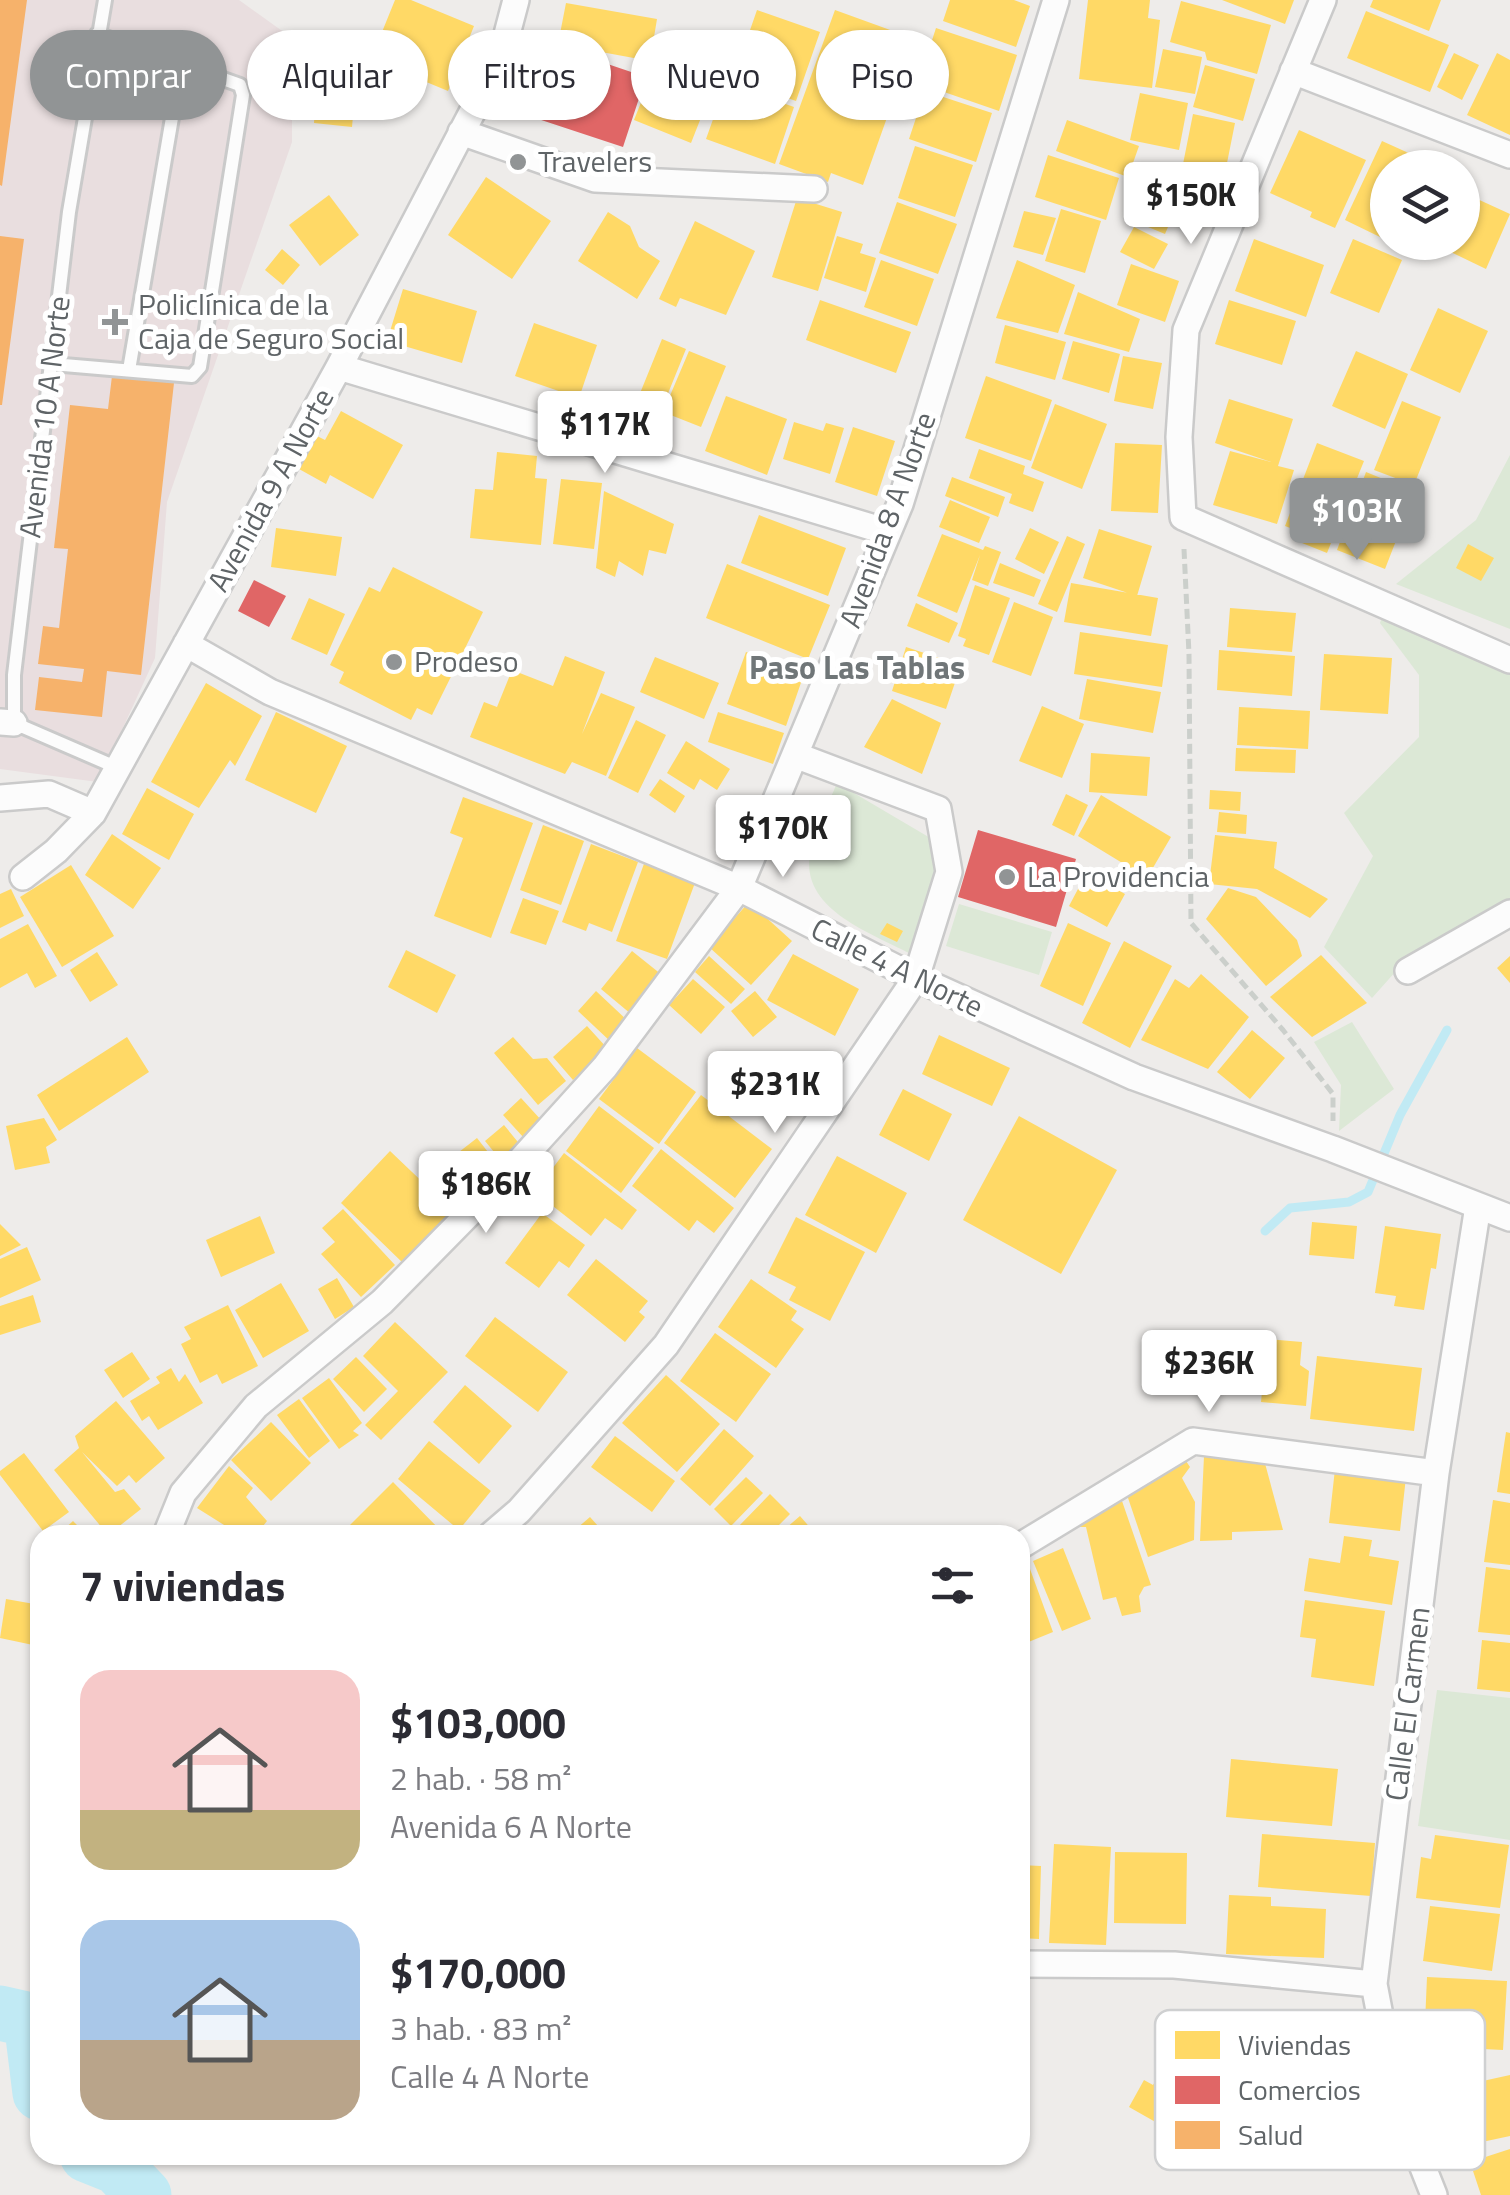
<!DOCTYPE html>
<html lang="es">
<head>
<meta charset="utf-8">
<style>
	:root { --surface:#fff; --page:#f7f7f7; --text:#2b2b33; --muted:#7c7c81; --accent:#919495 }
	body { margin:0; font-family:"Titillium Web",sans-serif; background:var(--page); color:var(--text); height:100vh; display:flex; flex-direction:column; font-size:38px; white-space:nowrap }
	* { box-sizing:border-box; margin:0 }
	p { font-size:32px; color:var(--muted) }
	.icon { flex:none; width:55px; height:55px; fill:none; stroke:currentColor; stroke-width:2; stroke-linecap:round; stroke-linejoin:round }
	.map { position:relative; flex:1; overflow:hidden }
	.sheet { position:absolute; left:30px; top:1525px; width:1000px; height:640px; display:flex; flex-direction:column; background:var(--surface); border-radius:30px; box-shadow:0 2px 8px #0004 }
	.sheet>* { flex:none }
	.top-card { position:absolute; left:30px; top:30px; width:1000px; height:90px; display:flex; gap:20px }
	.controls { position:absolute; left:1370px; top:150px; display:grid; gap:20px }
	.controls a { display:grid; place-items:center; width:110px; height:110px; border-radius:50%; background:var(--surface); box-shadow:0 2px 8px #0004; font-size:50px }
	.price { position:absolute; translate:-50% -85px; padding:0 22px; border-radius:10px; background:#fff; color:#222; font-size:32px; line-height:65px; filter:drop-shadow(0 2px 5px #0008) }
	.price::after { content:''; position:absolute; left:50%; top:60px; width:30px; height:22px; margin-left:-15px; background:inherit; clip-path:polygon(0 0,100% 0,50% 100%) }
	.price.on { background:var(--accent); color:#fff }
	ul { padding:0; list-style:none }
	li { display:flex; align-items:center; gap:30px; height:250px; padding:0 50px }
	li span { display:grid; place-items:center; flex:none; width:280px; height:200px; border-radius:30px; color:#555 }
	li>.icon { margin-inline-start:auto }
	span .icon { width:120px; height:120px; fill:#fffc; stroke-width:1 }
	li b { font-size:42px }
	h2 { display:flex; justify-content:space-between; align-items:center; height:120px; padding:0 50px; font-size:42px }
	.chip { padding:0 35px; border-radius:45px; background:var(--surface); box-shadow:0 2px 8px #0004; font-size:35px; line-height:90px }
	.chip.on { background:var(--accent); color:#fff }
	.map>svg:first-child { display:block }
	.medical { fill:#e9dedf }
	.green { fill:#dce8d6 }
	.homes { fill:#ffd966 }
	.shops { fill:#e06666 }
	.health { fill:#f6b26b }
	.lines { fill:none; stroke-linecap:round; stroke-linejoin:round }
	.stream { stroke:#c1eaf4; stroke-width:9 }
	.river { stroke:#c1eaf4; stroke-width:55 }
	.lane-casing { stroke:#cacaca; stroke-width:18 }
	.street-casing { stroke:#cacaca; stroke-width:30 }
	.path { stroke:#cbcfcb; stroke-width:5; stroke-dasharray:10 5; stroke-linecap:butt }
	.lane { stroke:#fcfcfc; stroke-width:12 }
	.street { stroke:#fcfcfc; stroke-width:25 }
	.poi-dot { fill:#919495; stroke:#fff; stroke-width:4 }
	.labels { text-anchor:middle; stroke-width:10; stroke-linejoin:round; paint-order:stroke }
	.poi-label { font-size:30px; fill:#5f6467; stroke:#fff; text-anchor:start }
	.street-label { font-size:30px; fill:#5f6467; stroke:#fff }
	.neighbourhood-label { font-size:32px; font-weight:bold; fill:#707678; stroke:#fff }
	.key { fill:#fff; stroke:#cfd0d1; stroke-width:2.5 }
	.key-label { font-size:28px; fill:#5f6467 }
</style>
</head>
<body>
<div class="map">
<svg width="1510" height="2195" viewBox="0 0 1510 2195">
	<rect width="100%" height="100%" fill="#eeecea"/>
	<!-- medical -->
	<path class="medical" d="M0,0H239L292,38V142L167,502L155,658L98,782L0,769Z"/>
	<!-- green -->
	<path class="green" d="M1510,455V629L1396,584L1476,520Z
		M1383,614L1510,671V901L1405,961L1372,998L1324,947L1373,856L1344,813L1419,737V675L1380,623Z
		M837,783L932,839L942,883L913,955C874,934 796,909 811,850C816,827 828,805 837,783Z
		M959,904L1052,932L1039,975L946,946Z
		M1352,1022L1394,1089L1339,1131L1341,1085L1314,1042Z
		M1437,1690L1510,1698V1840L1418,1826Z"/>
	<!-- homes -->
	<path class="homes" d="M395,0H411L474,26L448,91L371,59Z
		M950,0H1014L1030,6L1016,47L943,21Z
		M1088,0H1150L1148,18L1160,20L1152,88L1079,79Z
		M1222,0H1294L1285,24Z
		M1373,0H1441L1429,31L1370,7Z
		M1181,1L1271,25L1257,74L1207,60L1205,52L1170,42Z
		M566,3L657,19L650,61L558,44Z
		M757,10L820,32L796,101L733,79Z
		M835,10L915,39L863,185L831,173L828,182L779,164Z
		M1366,11L1449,45L1430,92L1347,58Z
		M936,28L1017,55L999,111L918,83Z
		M1163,49L1202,57L1195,94L1155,87Z
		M1454,53L1479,65L1462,100L1437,87Z
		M1497,53L1510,60V135L1467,115Z
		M660,55L717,77L691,143L634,120Z
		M1205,65L1255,79L1243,121L1193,107Z
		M726,83L794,107L775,164L706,139Z
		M316,91L355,94L352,127L314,123Z
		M925,91L992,113L976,162L909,139Z
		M1140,93L1188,103L1179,150L1130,140Z
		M1193,114L1235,123L1222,188L1180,179Z
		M1067,120L1139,146L1128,177L1056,151Z
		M1299,130L1366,160L1335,228L1310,217L1312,212L1270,193Z
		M1382,141L1433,164L1431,168H1388V232L1383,230L1380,237L1345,220Z
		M915,146L973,165L955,217L898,198Z
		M1048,155L1119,178L1106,220L1035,197Z
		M1156,174L1185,187L1165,234L1136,222Z
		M486,177L551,221L512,279L448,235Z
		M1462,192L1510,214L1486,269L1430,242H1462Z
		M329,195L359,235L320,266L289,225Z
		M797,198L842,212L818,291L772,277Z
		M897,202L957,224L938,274L879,253Z
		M1061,209L1101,221L1085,273L1045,261Z
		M1024,211L1056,218L1043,255L1013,247Z
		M608,212L630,226L639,247L660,261L637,299L578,261Z
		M695,221L755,251L726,315L680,298L676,307L659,299Z
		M1134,227L1168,244L1154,269L1120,252Z
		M837,236L863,244L860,253L876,258L866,292L824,278Z
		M1254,239L1324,265L1306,317L1235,291Z
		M1353,239L1402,260L1379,313L1330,293Z
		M282,249L300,265L283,285L265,270Z
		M881,260L934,279L917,326L864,307Z
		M1017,260L1075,285L1058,333L996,318Z
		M1131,264L1179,281L1165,322L1117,305Z
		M403,289L477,311L462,363L387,341Z
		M1078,292L1140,319L1129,352L1064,334Z
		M820,300L911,332L896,373L806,340Z
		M1229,300L1296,321L1282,365L1215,344Z
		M1438,308L1488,331L1460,393L1410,370Z
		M534,323L597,345L579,398L515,376Z
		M1005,325L1066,342L1055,380L995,363Z
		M662,339L686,349L654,428L630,418Z
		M1073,341L1120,354L1109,393L1062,379Z
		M689,351L726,366L701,427L663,412Z
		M1356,351L1408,374L1385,429L1332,406Z
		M1123,356L1162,363L1153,409L1114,401Z
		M986,376L1052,400L1031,461L965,438Z
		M726,396L787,419L767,475L705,451Z
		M1229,399L1293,419L1278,466L1294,470L1277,524L1213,505L1230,451L1271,462L1215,443Z
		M1402,401L1441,417L1414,485L1374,470Z
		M1055,404L1107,424L1082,489L1031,468Z
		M341,411L403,445L373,499L330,475L326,484L299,469L317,436L325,440Z
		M794,422L823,431L826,423L844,428L830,474L783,459Z
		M853,427L895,441L877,496L835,482Z
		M1115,443L1162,445L1158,513L1111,511Z
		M1317,443L1364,461L1327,553L1302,543L1306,534L1285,526Z
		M979,449L1025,466L1023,474L1044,482L1033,512L1009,503L1012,494L969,478Z
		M497,452L537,456L535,478L547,479L541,545L470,538L475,489L493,490Z
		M1366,472L1415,492L1385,569L1337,550Z
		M952,477L1005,497L998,517L945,496Z
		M561,479L602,483L594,549L553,544Z
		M604,491L674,524L666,554L649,550L643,576L619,561L615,577L596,568Z
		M950,500L990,517L979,543L939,527Z
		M759,515L846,548L828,596L741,563Z
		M276,528L342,537L336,576L271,567Z
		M1030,528L1059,542L1044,574L1015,559Z
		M1099,529L1152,546L1137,596L1083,578Z
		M942,534L983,550L985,546L1001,552L988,586L972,580L980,555L957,613L917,596Z
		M1067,536L1085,544L1057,612L1038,604Z
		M1468,544L1494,558L1481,581L1456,568Z
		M1000,563L1041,580L1034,597L993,583Z
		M727,564L830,605L808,659L706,618Z
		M393,567L483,612L432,715L417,708L411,720L339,683L344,672L330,665L369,587L380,592Z
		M1071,583L1158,598L1151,636L1064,622Z
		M975,585L1010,598L989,655L963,646L966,639L958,636Z
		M309,598L345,614L327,655L291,639Z
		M1014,602L1053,617L1031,676L992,662Z
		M916,603L958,623L949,643L907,626Z
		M1230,608L1296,613L1292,652L1227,647Z
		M1080,632L1168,645L1162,687L1074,674Z
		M906,647L961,665L946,709L892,691Z
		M1219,650L1295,656L1292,696L1217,690Z
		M746,652L804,674L786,726L727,704Z
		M1324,654L1392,658L1388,714L1320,710Z
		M565,656L605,672L582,734L601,693L635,707L606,776L572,762L565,774L470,737L484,702L497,707L512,670L553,686Z
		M655,657L719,683L704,719L640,692Z
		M1087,679L1161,692L1153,733L1079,719Z
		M206,683L262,716L235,766L230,760L199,808L151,782Z
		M892,699L941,723L922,774L864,747Z
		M1042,706L1084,724L1062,778L1019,761Z
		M1239,707L1310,711L1308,749L1237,745Z
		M276,712L347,746L316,813L245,780Z
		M718,712L784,733L773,764L708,742Z
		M636,720L666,735L638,793L608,778Z
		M686,741L730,769L717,790L700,779L694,790L667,773Z
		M1236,748L1296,750L1295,773L1235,771Z
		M1091,753L1150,757L1147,796L1089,792Z
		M660,779L685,796L675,813L649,795Z
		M147,788L194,814L169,860L122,834Z
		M1210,790L1241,792L1240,811L1209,809Z
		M1066,794L1088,805L1074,836L1052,825Z
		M1101,795L1171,837L1147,878L1078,836Z
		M463,797L533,823L491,938L434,916L463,838L450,833Z
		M1219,812L1247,815L1246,834L1217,832Z
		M543,825L584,841L561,905L520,890Z
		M112,834L161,868L133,909L85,875Z
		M1215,835L1277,842L1274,868L1328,899L1310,918L1257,889L1209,884Z
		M591,844L638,862L612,932L589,923L586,931L562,922Z
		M645,861L696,880L667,959L616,941Z
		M71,865L114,936L62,967L20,897Z
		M1087,872L1125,894L1107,927L1069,906Z
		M1228,888L1256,897L1297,940L1302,956L1266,986L1206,919Z
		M11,889L24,916L0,928V894Z
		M523,898L559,911L546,945L510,933Z
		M749,902L792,941L751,985L709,947Z
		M887,923L903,931L897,942L880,934Z
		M1068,923L1111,943L1083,1006L1040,986Z
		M28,924L57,976L35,988L27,973L0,988V939Z
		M1124,941L1172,966L1130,1048L1082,1023Z
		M406,950L456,975L437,1013L388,987Z
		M632,951L662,975L631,1014L601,989Z
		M97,952L118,985L90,1002L70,970Z
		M793,954L859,989L835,1036L767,1000Z
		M1321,955L1367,1003L1312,1037L1270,997Z
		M709,956L745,989L731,1004L695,972Z
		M1510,956V983L1497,968Z
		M1201,974L1249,1017L1208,1069L1141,1040L1175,979L1189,988Z
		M693,979L725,1007L701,1034L669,1005Z
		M596,991L629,1022L611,1042L578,1011Z
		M755,991L777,1017L753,1037L731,1011Z
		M587,1026L607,1048L573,1080L553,1057Z
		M1252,1030L1285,1058L1250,1099L1217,1072Z
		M939,1035L1010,1068L992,1106L922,1074Z
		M127,1037L149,1072L59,1131L37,1095Z
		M513,1037L533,1059L547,1058L566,1081L538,1105L494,1053Z
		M637,1048L696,1092L659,1144L599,1099Z
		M903,1089L952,1114L929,1161L879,1135Z
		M701,1095L772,1149L735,1198L664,1143Z
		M521,1098L542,1121L524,1138L503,1115Z
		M599,1106L654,1148L621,1193L566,1151Z
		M1019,1116L1117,1170L1061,1274L963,1220Z
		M44,1118L57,1140L46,1147L50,1163L15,1170L6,1126Z
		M504,1125L522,1147L503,1163L485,1141Z
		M477,1138L502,1170L474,1191L450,1159Z
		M661,1149L734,1208L714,1233L697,1220L689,1231L632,1186Z
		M390,1151L454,1212L404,1264L341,1203Z
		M564,1153L637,1210L622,1230L605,1218L591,1236L535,1192Z
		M837,1156L907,1193L876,1253L805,1215Z
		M343,1209L395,1265L361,1297L321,1254L335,1242L322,1228Z
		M542,1213L585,1245L569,1268L559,1261L539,1288L505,1263Z
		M260,1216L275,1253L221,1277L206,1240Z
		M796,1217L865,1252L830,1321L789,1300L796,1287L768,1273Z
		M1312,1222L1357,1226L1354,1259L1309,1255Z
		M0,1224L21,1245L0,1256Z
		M1385,1226L1441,1234L1436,1269L1431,1268L1424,1310L1394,1306L1396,1296L1375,1293Z
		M27,1247L41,1280L0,1298V1259Z
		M596,1259L648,1301L639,1312L645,1317L625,1342L567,1295Z
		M337,1278L354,1307L335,1319L318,1289Z
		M751,1279L797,1311L791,1320L804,1329L776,1368L718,1327Z
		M281,1283L309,1331L263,1358L235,1310Z
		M33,1295L41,1322L0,1335V1306Z
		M228,1305L258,1366L222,1384L217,1374L200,1383L181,1344L191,1339L184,1327Z
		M495,1317L568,1372L538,1412L465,1356Z
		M395,1322L448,1372L381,1440L365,1425L398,1391L363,1356Z
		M715,1333L771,1374L736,1422L680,1381Z
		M1267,1339L1302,1342L1300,1365L1309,1371L1306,1406L1261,1402Z
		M132,1352L150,1379L123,1398L104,1370Z
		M1317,1356L1422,1368L1414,1431L1310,1419Z
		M356,1357L387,1389L364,1412L333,1379Z
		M171,1368L179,1382L185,1374L203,1403L158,1430L149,1416L142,1421L130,1401L160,1383L156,1377Z
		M666,1375L720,1424L677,1472L622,1423Z
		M329,1378L362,1423L353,1431L359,1435L339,1449L302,1398Z
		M465,1385L512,1426L479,1464L433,1422Z
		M299,1399L330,1441L309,1458L277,1415Z
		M116,1401L165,1458L136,1483L129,1475L117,1486L82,1452L115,1492L124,1489L141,1509L108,1535L54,1470L79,1448L75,1436Z
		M271,1422L311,1463L271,1501L231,1460Z
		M724,1429L754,1456L710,1506L680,1479Z
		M1506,1432L1510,1433V1494L1497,1492Z
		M615,1436L675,1481L652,1512L591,1467Z
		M429,1441L491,1491L459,1530L398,1479Z
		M24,1453L69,1512L43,1531L0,1475V1471Z
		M1204,1456H1263L1283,1530L1232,1532V1540L1200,1541Z
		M1184,1458L1190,1467L1182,1478L1195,1502L1194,1540L1148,1557L1126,1492Z
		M229,1466L253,1488L246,1497L267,1521L256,1535H240L197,1508Z
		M1335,1469L1406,1477L1400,1531L1329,1523Z
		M746,1477L763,1493L731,1526L714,1509Z
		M393,1482L445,1535H358L349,1526Z
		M770,1494L790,1514L769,1535H745L738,1527Z
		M1493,1500L1510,1503V1565L1484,1562Z
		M1122,1501L1151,1585L1144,1587L1139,1596L1141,1612L1122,1616L1116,1597L1103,1600L1086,1527H1078L1076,1523Z
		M800,1516L813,1531L809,1535H778Z
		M590,1517L606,1535H569Z
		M73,1521L87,1535H58Z
		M1344,1536L1372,1540L1369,1556L1399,1561L1392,1605L1304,1591L1309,1558L1340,1563Z
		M1063,1548L1091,1619L1062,1631L1033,1561Z
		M1486,1567L1510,1570V1635L1478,1632Z
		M1030,1569L1053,1632L1026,1643L1020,1626V1573Z
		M6,1599L40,1605V1659L31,1657L33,1645L0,1638Z
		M1305,1600L1385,1611L1374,1686L1311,1677L1316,1639L1300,1637Z
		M1482,1640L1510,1643V1692L1477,1689Z
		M1231,1759L1338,1769L1332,1826L1226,1817Z
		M1262,1834L1375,1843L1371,1896L1258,1887Z
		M1435,1835L1509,1845L1500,1908L1416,1898L1421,1857L1431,1859Z
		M1054,1844L1111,1847L1106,1945L1049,1943Z
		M1115,1852L1187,1853L1186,1924L1114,1923Z
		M1020,1865L1041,1866L1039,1939L1020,1938Z
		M1229,1895L1271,1897V1906L1326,1909L1324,1958L1226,1954Z
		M1430,1906L1500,1914L1492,1971L1423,1961Z
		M1427,1977L1507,1981L1503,2050L1424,2046Z
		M1174,2050L1201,2066L1166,2128L1129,2107L1144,2080L1153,2085Z
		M1510,2075V2136L1454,2148L1448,2122L1458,2120L1451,2088Z
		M1510,2149V2195H1481L1470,2162Z"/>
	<!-- shops -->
	<path class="shops" d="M541,50L572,60L575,53L646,77L623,147L520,113Z
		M254,580L286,596L269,627L238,611Z
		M978,830L1076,859L1056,927L958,897Z"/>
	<!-- health -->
	<path class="health" d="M0,0H27L2,186L0,185Z
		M0,236L24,239L2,405H0Z
		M112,376L174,383L141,675L107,671L102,717L35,710L39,677L82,682L84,669L38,664L43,626L59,628L68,549L54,548L70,405L108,409Z"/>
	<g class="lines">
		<!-- stream -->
		<path class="stream" d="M1265,1231L1290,1208L1349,1202L1368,1192L1400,1115L1447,1030"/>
		<!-- river -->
		<path class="river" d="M0,2013L31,2020L40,2093
			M87,2155L117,2167L144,2195"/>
		<defs>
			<path id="lane" d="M105,0L69,212L14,675V723L118,768
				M52,364L192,376L200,367L243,95L240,85L97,34
				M129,370L181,65"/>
			<path id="street" d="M1323,0L1186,330L1179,437L1183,517L1510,660
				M1293,71L1510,155
				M461,132L595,179L814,189
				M339,367L888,532
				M186,644L270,692L739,888L916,978L1134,1077L1333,1149L1510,1218
				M0,722L14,723
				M0,798L49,794L93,813
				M23,877L56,851L93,813L339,367L501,57L516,0
				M1408,971L1510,913
				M166,1535L183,1493L256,1406L382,1302L508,1174L605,1067L739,888L900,504L1056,0
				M491,1535L519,1511L666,1345L916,978L949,872L938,809L795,755
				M1020,1546L1193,1441L1436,1473
				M1020,1964L1174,1965L1374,1984
				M1434,2195L1396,2099L1374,1984L1436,1473L1478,1206"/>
		</defs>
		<!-- lane casing -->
		<use href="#lane" class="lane-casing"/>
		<!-- street casing -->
		<use href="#street" class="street-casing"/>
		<!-- path -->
		<path class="path" d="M1184,549L1189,654L1191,923L1283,1030L1333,1094V1121"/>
		<!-- lane -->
		<use href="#lane" class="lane"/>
		<!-- street -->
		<use href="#street" class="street"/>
	</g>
	<!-- markers -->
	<g class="poi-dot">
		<circle cx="518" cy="162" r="10"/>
		<path d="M110 307h10v10h10v10h-10v10h-10v-10h-10v-10h10z"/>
		<circle cx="394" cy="662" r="10"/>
		<circle cx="1007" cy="877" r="10"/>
	</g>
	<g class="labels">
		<!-- poi labels -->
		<g class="poi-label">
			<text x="538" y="172">Travelers</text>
			<text x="138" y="315">Policlínica de la<tspan x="138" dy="34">Caja de Seguro Social</tspan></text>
			<text x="414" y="672">Prodeso</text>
			<text x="1027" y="887">La Providencia</text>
		</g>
		<!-- street labels -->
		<g class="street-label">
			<text transform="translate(45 417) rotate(-83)" y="10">Avenida 10 A Norte</text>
			<text transform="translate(271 490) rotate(-61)" y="10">Avenida 9 A Norte</text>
			<text transform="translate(888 520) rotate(-70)" y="10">Avenida 8 A Norte</text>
			<text transform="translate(897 968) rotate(26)" y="10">Calle 4 A Norte</text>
			<text transform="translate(1408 1704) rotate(-83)" y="10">Calle El Carmen</text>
		</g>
		<!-- neighbourhood labels -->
		<g class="neighbourhood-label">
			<text x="857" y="679">Paso Las Tablas</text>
		</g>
	</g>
	<!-- legend -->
	<rect x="1155" y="2010" width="330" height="160" rx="15" class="key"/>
	<rect x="1175" y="2031" width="45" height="28" fill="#ffd966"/>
	<rect x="1175" y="2076" width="45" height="28" fill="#e06666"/>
	<rect x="1175" y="2121" width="45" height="28" fill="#f6b26b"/>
	<g class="key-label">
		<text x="1238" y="2055">Viviendas</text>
		<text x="1238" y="2100">Comercios</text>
		<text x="1238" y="2145">Salud</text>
	</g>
</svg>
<div class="controls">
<a><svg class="icon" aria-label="layers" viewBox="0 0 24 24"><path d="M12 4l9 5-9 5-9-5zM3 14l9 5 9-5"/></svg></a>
</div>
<b class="price" style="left:1191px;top:247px">$150K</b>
<b class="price" style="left:605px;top:476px">$117K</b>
<b class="price on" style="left:1357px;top:563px">$103K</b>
<b class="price" style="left:783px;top:880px">$170K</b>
<b class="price" style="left:775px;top:1136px">$231K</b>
<b class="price" style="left:486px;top:1236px">$186K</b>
<b class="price" style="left:1209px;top:1415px">$236K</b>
<div class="top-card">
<a class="chip on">Comprar</a>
<a class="chip">Alquilar</a>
<a class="chip">Filtros</a>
<a class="chip">Nuevo</a>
<a class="chip">Piso</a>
</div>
<section class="sheet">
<h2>7 viviendas<svg class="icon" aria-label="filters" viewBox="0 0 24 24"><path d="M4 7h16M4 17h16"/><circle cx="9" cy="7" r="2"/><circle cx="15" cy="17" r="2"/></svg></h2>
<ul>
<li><span style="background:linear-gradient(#f6c9c9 70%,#c2b280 0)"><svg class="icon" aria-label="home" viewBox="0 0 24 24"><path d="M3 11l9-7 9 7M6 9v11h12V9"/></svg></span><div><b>$103,000</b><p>2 hab. · 58 m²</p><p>Avenida 6 A Norte</p></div></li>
<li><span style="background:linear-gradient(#a9c7e8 60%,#b9a48a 0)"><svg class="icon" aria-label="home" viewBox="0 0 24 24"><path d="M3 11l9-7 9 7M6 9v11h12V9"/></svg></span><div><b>$170,000</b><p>3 hab. · 83 m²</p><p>Calle 4 A Norte</p></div></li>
</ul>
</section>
</div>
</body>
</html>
